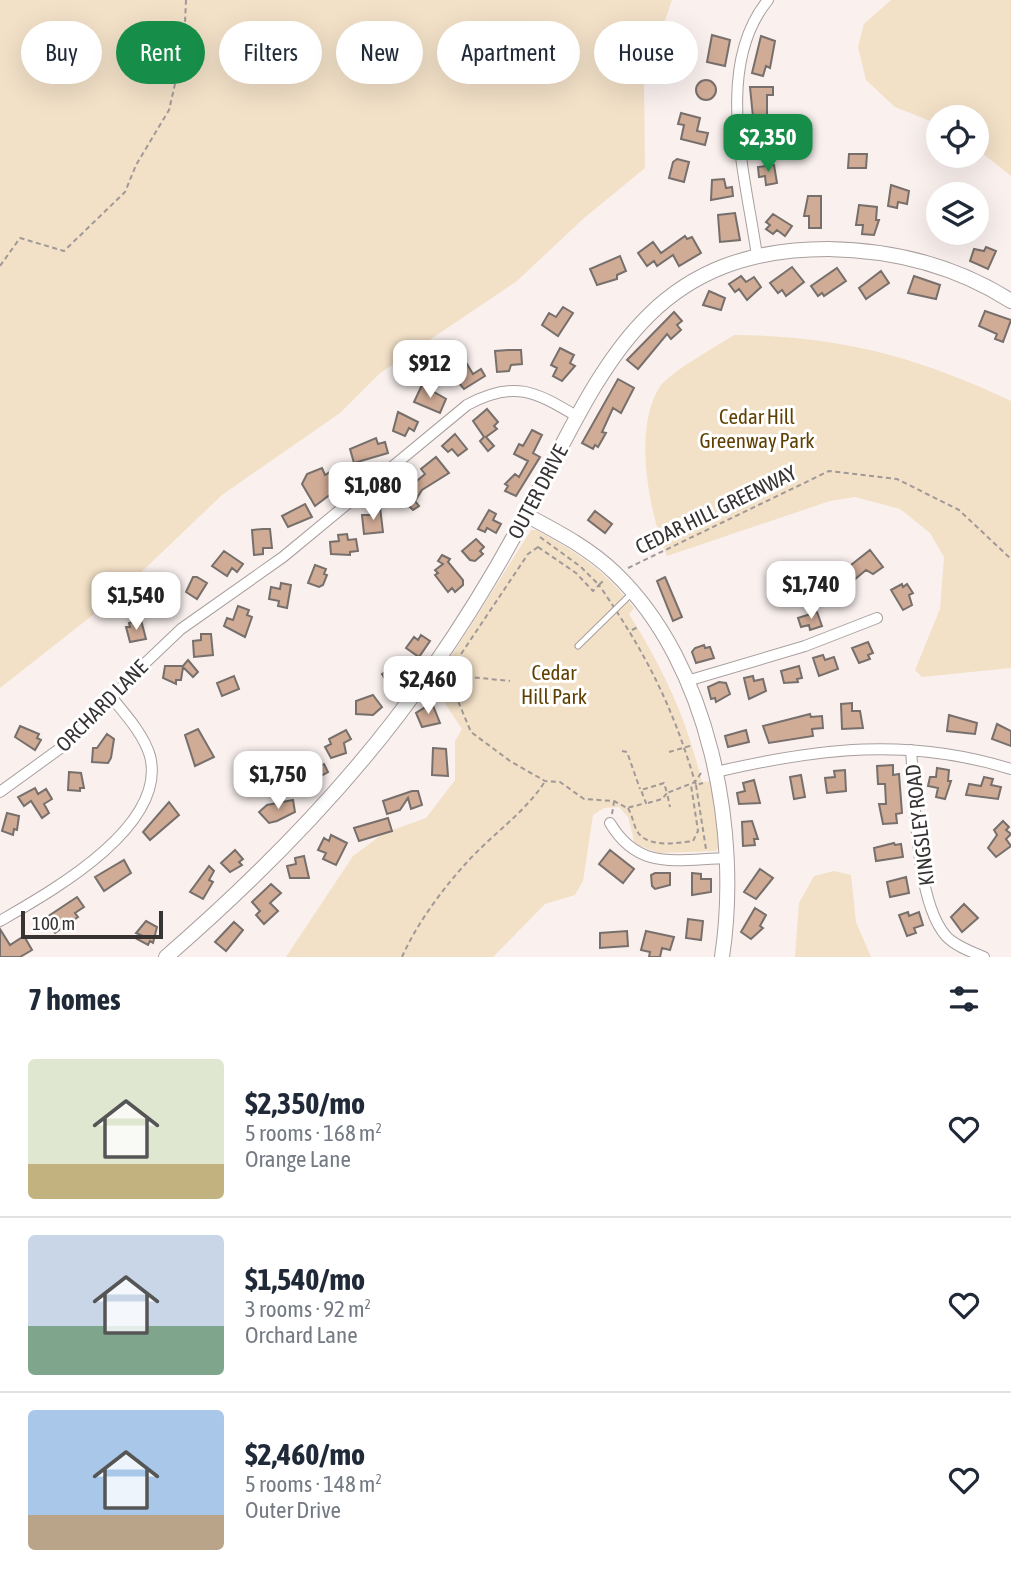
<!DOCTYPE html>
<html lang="en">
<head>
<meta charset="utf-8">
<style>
	:root { --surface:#fff; --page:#f6f6f7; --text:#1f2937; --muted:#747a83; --line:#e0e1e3; --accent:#168d48 }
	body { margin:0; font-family:"Asap Condensed",sans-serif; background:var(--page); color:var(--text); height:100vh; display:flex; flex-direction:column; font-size:26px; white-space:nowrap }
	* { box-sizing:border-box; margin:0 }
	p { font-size:23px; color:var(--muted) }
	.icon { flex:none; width:38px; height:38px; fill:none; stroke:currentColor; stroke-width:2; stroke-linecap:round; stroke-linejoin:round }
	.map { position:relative; height:957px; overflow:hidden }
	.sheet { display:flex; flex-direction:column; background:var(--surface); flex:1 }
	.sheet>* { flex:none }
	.top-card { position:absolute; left:21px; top:21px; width:970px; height:63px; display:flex; gap:14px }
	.tools { position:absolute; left:926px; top:105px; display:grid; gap:14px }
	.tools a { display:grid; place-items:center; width:63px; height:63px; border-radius:50%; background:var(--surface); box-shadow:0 7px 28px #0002; font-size:35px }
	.scale { position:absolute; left:21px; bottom:18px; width:142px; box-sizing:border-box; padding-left:7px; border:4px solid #363332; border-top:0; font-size:19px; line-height:24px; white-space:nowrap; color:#363332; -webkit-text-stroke:5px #fff; paint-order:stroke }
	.price { position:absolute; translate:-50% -60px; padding:0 16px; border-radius:14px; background:#fff; color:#222; font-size:23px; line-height:46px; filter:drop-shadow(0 2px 4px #0008) }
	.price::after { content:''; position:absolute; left:50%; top:42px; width:21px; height:16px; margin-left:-10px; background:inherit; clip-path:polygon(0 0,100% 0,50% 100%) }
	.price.current { background:var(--accent); color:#fff }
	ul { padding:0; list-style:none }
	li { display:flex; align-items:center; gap:21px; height:175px; padding:0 28px }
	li+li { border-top:2px solid var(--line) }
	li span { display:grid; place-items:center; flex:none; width:196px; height:140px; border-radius:7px; color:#555 }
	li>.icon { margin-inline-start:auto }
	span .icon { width:84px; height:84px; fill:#fffc; stroke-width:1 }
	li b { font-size:30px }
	h2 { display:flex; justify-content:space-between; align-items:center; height:84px; padding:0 28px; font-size:30px }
	.tag { padding:0 24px; border-radius:32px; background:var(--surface); box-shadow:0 7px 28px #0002; font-size:24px; line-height:63px }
	.tag.current { background:var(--accent); color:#fff }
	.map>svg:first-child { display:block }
	.green { fill:#f2e0c7 }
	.building { fill:#d0ab96; stroke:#766f6b; stroke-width:2 }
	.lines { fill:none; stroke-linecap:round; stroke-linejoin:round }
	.service-casing { stroke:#a89f9e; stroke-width:7 }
	.minor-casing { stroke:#a89f9e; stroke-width:12 }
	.tertiary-casing { stroke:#a89f9e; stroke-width:16 }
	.path { stroke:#a09998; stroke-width:2; stroke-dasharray:5 3.5; stroke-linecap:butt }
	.service { stroke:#fff; stroke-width:5 }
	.minor { stroke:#fff; stroke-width:10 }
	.tertiary { stroke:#fff; stroke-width:14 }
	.labels { text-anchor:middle; stroke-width:6; stroke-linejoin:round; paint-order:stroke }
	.park-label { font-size:21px; fill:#604002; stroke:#fff }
	.street-label { font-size:21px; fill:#363332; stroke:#fff }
</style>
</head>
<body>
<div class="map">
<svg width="1011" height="957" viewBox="0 0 1011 957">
	<rect width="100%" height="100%" fill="#faf1ef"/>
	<!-- green -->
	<path class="green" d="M0,0H672L644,82L645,168L583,219L517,281L379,374L340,413L222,495L112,600L0,688Z
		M891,0H1011V176L977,149L976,117H938V124L895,107L866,80L858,47L864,24Z
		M734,335C839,336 916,356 1011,401V668L922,677L915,670L940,609L944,557L930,533L900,509L855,497L830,501L667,556C649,513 633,430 659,388C668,373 717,346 734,335Z
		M531,530H536C576,551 607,572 634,608L629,614C664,670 686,717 702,782L712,781L720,844L716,851L659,853L635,844L628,817L619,807L604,808L593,815L583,881L575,895L545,904L493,957H286L353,856L384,833L426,818L455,780V741L462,729L433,685Z
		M834,871L851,875L856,922L871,957H795L799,903L814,876Z"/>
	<!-- building -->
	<path class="building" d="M712,35L730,40L725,66L707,62Z
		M761,36L775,41L770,68L766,66L763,76L752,73Z
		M696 90a10 10 0 1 1 20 0a10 10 0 1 1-20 0Z
		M750,87H773V95H767V120L770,130L776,129L777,140H772V145L760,147L759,136L755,137Z
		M681,113L700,118L697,131L708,133L705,145L681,139L684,125L678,124Z
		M849,154H867L866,168H848Z
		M677,159L689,162L684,182L669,178L673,162Z
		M774,165L777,183L766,185L765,176L759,177L758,167Z
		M724,179L726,188L732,187L733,196L711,200L712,180Z
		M891,185L909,191L907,204L898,202L897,208L888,206Z
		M808,196H821V228H809V216H804Z
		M859,205L877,207L876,220H879L874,235L862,234L863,225H856Z
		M735,213L740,240L720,242L718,215Z
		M773,214L792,226L785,236L777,230L773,234L766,229L770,225L766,222Z
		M685,236L687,239L692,237L701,253L679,266L673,255L657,266L654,261L647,266L638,253L653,242L661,253Z
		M986,247L996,251L988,269L970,261L974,249L984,251Z
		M620,256L626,271L617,275V279L597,285L590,269Z
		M792,267L804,282L786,296L782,290L778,293L770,283Z
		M837,268L846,281L824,296L822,293L818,296L811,286Z
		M881,271L889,283L866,299L859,288Z
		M741,276L746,282L754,277L761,287L747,300L739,289L735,292L729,284Z
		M914,276L940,285L936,299L908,293Z
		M709,291L725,298L721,310L703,305Z
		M563,307L573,313L558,336L542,325L549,313L556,317Z
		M985,311L1011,320L1003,342L995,339L997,334L979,326Z
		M674,312L682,321L677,325L681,330L671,339L667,334L638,369L627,360Z
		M560,348L574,355L570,363L575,366L562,381L553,376L557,368L551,365Z
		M508,350H521L522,364L511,365L509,371L497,372L495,351Z
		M467,364L473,374L481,369L485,376L464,389L451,374Z
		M618,379L634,388L621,413L613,408L602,432L606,433L598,447L595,445L593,449L582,443Z
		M422,385L446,399L440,413L414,402Z
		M487,409L498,422L494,426L497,429L486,437L494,446L488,451L480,441L484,437L473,421Z
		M398,412L418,422L414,431L409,428L405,436L393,431Z
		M532,430L542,435L533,453L540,457L516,496L505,491L508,486L505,484L515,474L519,477L528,461L514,454L519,444L523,446Z
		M455,434L467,449L458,456L452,449L448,452L442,446Z
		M376,438L378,444L385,442L388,453L354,463L350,449Z
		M436,457L449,473L422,490L415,501L419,506L413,510L399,496L425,474L421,469Z
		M322,468L325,475L333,470L336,476L343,472L348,481L315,506L302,484L307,474Z
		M305,504L312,517L288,527L282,516Z
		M380,507L383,532L364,534L362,515H371V508Z
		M489,510L496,514L493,520L501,524L496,533L487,528L485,532L478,529Z
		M595,511L612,524L605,533L588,520Z
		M263,529H270L272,548H263V554L254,555L252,530Z
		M347,534L348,540L356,539L358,551L350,552V555L331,554L330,542L339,541L338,535Z
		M476,539L484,547L480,551L483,554L475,561L470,560L462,551Z
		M870,550L883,567L873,574L866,570L854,580L846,569Z
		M224,551L243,564L237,572L232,568L227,576L212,566Z
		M442,555L450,559L448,562L463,580V585L455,592L452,588L448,592L435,575L438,573L435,570L443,564L438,561Z
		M315,565L326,569L324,574L327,575L323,585L319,587L308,583Z
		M193,577H197L207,583L197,599L186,592Z
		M665,577L682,617L673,621L657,581Z
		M281,583L291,585L287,608L278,606L279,601L269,599L271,587L280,589Z
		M902,584L903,587L907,584L913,593L909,595L912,605L903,610L891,590Z
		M238,606L249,610L247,615L252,617L245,637L224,626L227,618L233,620Z
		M817,612L822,626L810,630L809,625L801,627L798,618Z
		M141,620L146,639L130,642L126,627H130L129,623Z
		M201,634H211L213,655L194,657L193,641L201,640Z
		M421,635L430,641L419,657L406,648L414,637L418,640Z
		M868,642L873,653L868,655L870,659L859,663L852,648Z
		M704,645L705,648L710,647L714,658L696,663L692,652L695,648Z
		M823,655L825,660L834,657L838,669L819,676L813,658Z
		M188,660L198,672L193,677L183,667L181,680H176V684L163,678L165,666H183Z
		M398,664L404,675L390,687L382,674Z
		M799,666L802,678L797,679L798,682L784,683L781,671Z
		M234,676L239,689L222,696L217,683Z
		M753,676L754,681L763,679L766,691L749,699L744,678Z
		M719,682L726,683L730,694L716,702L715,698L711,699L708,687Z
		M373,695L382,707L373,715L356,714V701Z
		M432,703L440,723L422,727L416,713Z
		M852,703V711H860L863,728L842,729L841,704Z
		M810,714L811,717L822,716L823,728L812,729L813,736L769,743L763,726Z
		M949,715L977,723L975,734L947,731Z
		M997,724L1011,731V746L992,739Z
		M20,726L39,734L37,738L41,740L35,750L15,737Z
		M198,729L214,757L195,766L185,735Z
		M346,730L351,739L344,743L346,753L331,758L325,747L331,744L329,739Z
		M746,730L749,742L728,747L725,736Z
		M107,734L114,739L111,758L108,763L92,762L93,748H97Z
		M433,748L446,749L448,776L432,775Z
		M324,764L328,772L321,776V782L306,786L301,776Z
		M893,765V775L899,774L902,813L896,814L897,823L883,824L879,804H886L885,784H878L877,766Z
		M937,768L949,770L948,781H951L945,799L936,797L938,788L928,786L930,777H936Z
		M845,770L846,791L827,793L825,778L835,777L834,771Z
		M69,772L81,773L84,788H80V791L68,790Z
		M801,775L805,797L794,799L790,777Z
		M984,777L993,779L991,785L1001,787L998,799L966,795L969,784L981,786Z
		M754,780L760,803L739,804L737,793L745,791L743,783Z
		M35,788L38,794L46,789L52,799L44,804L49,813L42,818L31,801L24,806L18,797Z
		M412,791H418L422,805L411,809L408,798L400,810L387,814L383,801Z
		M293,800L295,812L277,821L269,823L259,812L267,805Z
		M169,802L179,815L150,840L143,832Z
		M7,813L19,816L17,830L14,829L13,835L2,831Z
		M388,818L392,831L359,841L354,828Z
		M752,821L758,839H754L755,845L743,846L742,822Z
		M1003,821L1009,827L1006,830L1011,834L1006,839L1011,846L996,857L988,848L997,835L994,830Z
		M331,835L347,843L336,865L323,859L326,853L318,850L324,838L329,841Z
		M894,843L895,845L901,844L903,857L876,861L874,848Z
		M235,850L243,859L239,862L242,865L230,872L221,863Z
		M610,850L634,869L623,883L599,864Z
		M304,856L309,878H290L287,866L296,864L295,858Z
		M124,860L131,873L104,891L95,877Z
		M209,866L214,871L209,880L213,882L203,899L190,892Z
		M760,869L773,878L756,899L744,892Z
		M655,873H670V885L655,889L652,886L651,875Z
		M692,873L701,874V879H711V892L692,895Z
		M906,877L909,893L890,897L887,882Z
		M271,884L281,893L270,903L278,911L264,924L256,915L260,911L252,902Z
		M77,897L84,907L75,913L78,917L55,933L44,919Z
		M964,904L978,918L962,932L951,917Z
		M755,908L766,915L760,926L763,928L751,939L741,932Z
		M908,912L909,916L919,912L923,925L914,928L916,933L907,936L899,915Z
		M688,919L703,921L701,940L686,938Z
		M146,921L157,927L153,943L150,941L148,945L137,939L141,935L136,933Z
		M234,922L243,930L226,951L215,942Z
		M0,929L10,945L24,936L32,950L20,957H0Z
		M627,931L628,946L600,948V933Z
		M646,931L674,937L670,950L662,948L660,957H649L650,952L641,950Z"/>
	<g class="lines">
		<defs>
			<path id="service" d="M578,646L630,595"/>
			<path id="minor" d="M757,256C746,177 713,67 768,0
				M687,681L805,646L877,618
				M911,750C915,796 915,901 946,936C955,946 972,952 984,957
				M716,772C818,748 909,737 1011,769
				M0,792L73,739L140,668L181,629L283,557L467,405C515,379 536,392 578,417
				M610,823C639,872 678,859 728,858
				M0,921C50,892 168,827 150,756C144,735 126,715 112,698"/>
			<path id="tertiary" d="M526,515C558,532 589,548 615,573C710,664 741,832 722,957
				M166,957C264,872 357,778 431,670C465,621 497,569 525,516C600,376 642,249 828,249C893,250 956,266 1011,301"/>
		</defs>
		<!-- service casing -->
		<use href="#service" class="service-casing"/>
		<!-- minor casing -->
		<use href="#minor" class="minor-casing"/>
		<!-- tertiary casing -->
		<use href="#tertiary" class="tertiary-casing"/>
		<!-- path -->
		<path class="path" d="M0,266L20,238L64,251L125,192L136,165L169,110L184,45L186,0
			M540,537L581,567L599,585L605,579
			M538,547L576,573L593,591L599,585C645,652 672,704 695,782L667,793L664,783L641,790L646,803L627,808L614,801L584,799L560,782L545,781L510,761L471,732L447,675L528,554Z
			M628,568L829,471L897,479L959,510L1011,559
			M632,630L638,627
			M441,674L510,681
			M622,751L627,752L640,789
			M669,752L693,745
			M701,773L695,782L696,785L703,783
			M696,785L706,849
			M648,803L662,799L667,793L670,807
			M628,808C632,815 633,822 636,829C645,849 676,843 693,841L698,831L691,785
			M612,814L614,802
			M402,957C417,923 444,887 469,860C494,833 524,813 544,783"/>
		<!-- service -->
		<use href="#service" class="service"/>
		<!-- minor -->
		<use href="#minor" class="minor"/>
		<!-- tertiary -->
		<use href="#tertiary" class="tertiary"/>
	</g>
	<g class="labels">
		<!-- park labels -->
		<g class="park-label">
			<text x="757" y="424">Cedar Hill<tspan x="757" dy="24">Greenway Park</tspan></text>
			<text x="554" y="680">Cedar<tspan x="554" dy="24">Hill Park</tspan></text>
		</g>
		<!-- street labels -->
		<g class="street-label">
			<text transform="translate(538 492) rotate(-62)" y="7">OUTER DRIVE</text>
			<text transform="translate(716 510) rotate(-26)" y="7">CEDAR HILL GREENWAY</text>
			<text transform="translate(102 706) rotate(-45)" y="7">ORCHARD LANE</text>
			<text transform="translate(920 825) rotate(-97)" y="7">KINGSLEY ROAD</text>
		</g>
	</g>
</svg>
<div class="tools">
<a><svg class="icon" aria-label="locate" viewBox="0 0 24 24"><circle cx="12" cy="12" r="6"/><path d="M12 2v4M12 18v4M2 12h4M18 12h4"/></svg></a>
<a><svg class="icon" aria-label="layers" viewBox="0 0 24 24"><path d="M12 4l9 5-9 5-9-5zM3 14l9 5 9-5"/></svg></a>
</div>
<div class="scale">100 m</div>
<b class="price current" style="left:768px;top:174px">$2,350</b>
<b class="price" style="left:430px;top:400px">$912</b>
<b class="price" style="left:373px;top:522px">$1,080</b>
<b class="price" style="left:811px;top:621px">$1,740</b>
<b class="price" style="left:136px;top:632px">$1,540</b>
<b class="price" style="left:428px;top:716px">$2,460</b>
<b class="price" style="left:278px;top:811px">$1,750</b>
<div class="top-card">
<a class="tag">Buy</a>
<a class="tag current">Rent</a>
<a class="tag">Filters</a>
<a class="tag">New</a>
<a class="tag">Apartment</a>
<a class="tag">House</a>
</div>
</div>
<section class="sheet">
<h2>7 homes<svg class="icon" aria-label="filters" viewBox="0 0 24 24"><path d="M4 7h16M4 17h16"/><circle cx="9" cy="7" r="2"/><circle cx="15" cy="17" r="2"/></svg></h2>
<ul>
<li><span style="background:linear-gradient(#dfe7d0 75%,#c2b280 0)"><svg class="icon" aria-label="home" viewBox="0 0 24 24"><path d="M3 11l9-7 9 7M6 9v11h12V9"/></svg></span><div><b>$2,350/mo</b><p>5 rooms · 168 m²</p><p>Orange Lane</p></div><svg class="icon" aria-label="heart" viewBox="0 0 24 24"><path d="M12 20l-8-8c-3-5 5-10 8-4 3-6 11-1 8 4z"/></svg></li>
<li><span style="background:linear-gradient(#c9d6e8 65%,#7fa58c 0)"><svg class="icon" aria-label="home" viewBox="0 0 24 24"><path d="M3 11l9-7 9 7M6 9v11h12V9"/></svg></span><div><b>$1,540/mo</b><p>3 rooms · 92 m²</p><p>Orchard Lane</p></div><svg class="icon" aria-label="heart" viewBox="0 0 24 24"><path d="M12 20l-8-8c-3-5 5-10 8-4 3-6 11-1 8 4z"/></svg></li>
<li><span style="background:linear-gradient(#a9c7e8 75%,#b9a48a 0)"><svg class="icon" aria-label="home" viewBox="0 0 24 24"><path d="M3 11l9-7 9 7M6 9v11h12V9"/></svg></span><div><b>$2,460/mo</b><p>5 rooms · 148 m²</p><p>Outer Drive</p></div><svg class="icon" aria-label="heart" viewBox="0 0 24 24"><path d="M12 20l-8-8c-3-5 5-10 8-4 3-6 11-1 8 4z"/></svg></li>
</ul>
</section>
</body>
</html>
